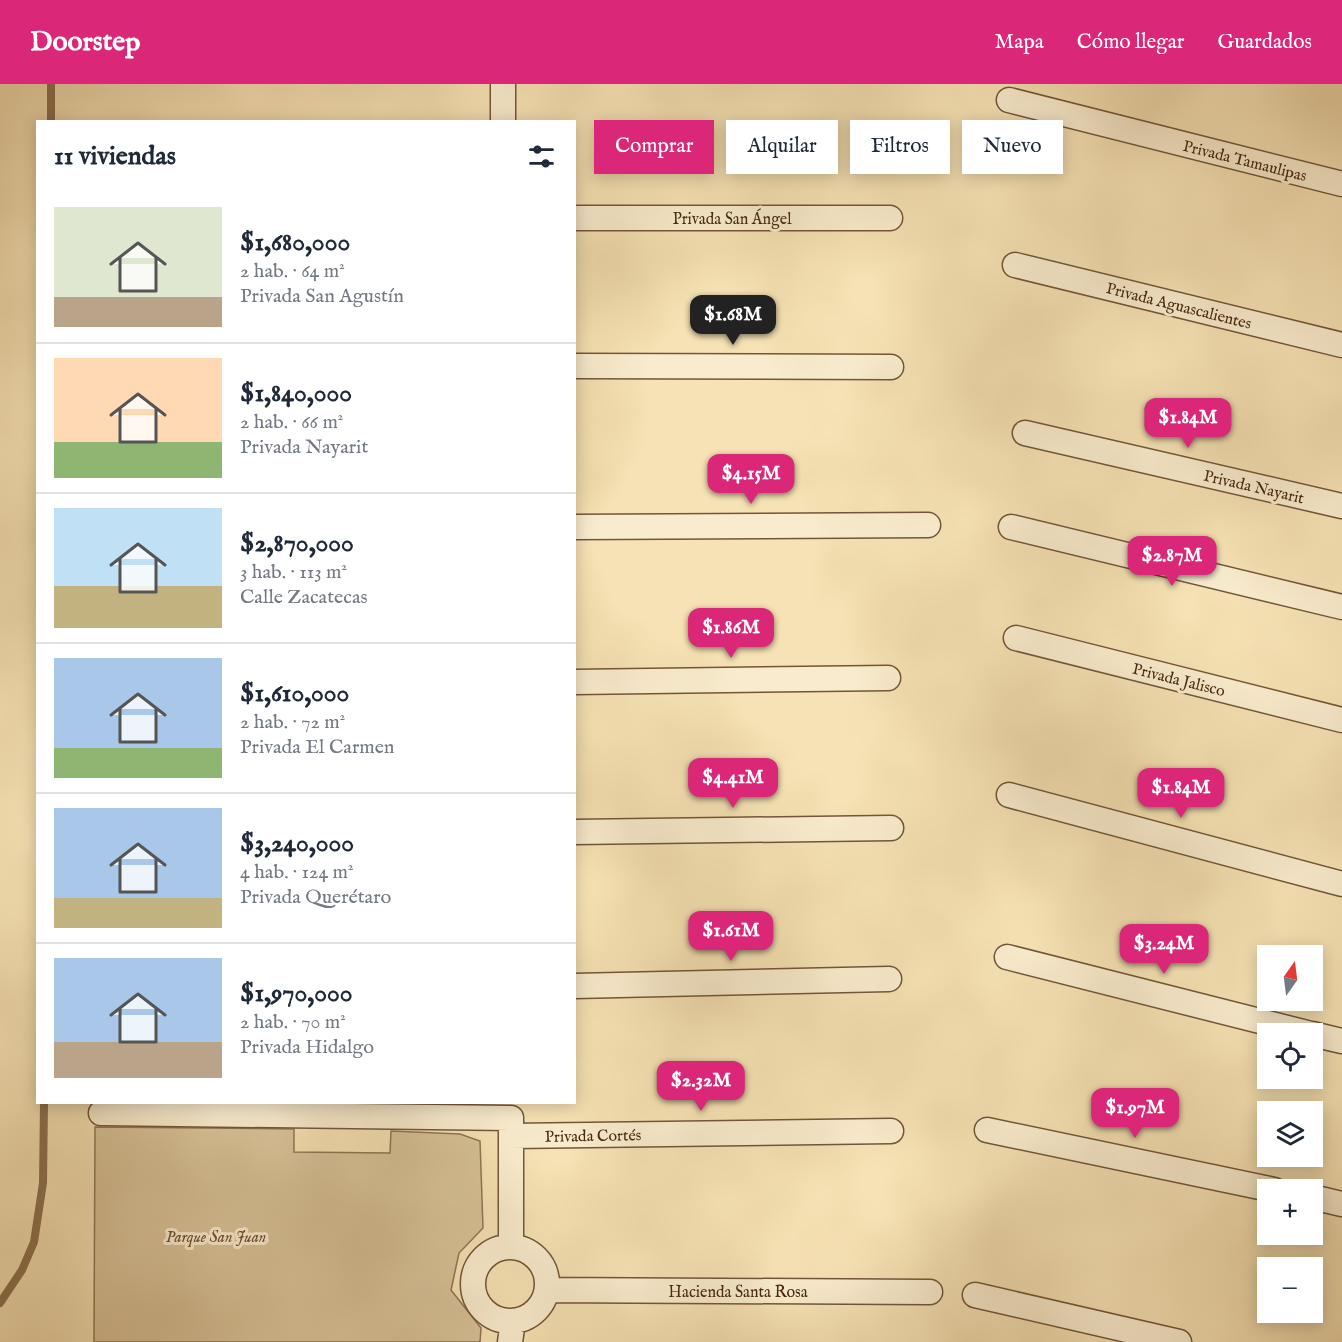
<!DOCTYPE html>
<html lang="es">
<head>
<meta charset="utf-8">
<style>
	:root { --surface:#fff; --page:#f2f2f3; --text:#1f2937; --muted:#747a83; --line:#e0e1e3; --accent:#db2777 }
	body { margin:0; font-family:"IM FELL English",serif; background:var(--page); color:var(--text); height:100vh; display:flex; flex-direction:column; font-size:22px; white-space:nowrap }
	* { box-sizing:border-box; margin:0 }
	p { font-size:20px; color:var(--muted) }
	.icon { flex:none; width:33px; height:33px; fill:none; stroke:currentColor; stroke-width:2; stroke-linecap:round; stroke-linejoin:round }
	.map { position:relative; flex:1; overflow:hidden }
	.details { position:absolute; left:36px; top:36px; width:540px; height:984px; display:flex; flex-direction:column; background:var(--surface); border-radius:0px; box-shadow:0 3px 15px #0003 }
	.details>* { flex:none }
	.top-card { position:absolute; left:594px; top:36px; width:570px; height:54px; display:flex; gap:12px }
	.needle { width:39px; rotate:14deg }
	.controls { position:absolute; left:1257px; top:861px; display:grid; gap:12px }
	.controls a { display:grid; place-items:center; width:66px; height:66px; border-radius:0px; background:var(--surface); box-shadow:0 3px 15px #0003; font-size:30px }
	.price { position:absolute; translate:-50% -51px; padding:0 14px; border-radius:12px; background:var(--accent); color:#fff; font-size:20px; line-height:39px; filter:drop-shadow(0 2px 3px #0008) }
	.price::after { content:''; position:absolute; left:50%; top:36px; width:18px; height:14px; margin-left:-9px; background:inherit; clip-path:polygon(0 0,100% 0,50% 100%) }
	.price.selected { background:#222; color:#fff }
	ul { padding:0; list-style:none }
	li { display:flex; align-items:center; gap:18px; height:150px; padding:0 18px }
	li+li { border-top:2px solid var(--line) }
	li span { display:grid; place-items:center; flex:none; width:168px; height:120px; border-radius:0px; color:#555 }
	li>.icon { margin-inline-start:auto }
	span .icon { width:72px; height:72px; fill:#fffc; stroke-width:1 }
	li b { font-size:26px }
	h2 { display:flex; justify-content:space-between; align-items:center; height:72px; padding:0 18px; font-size:26px }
	.pill { padding:0 21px; border-radius:0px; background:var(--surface); box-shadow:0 3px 15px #0003; font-size:21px; line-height:54px }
	.pill.selected { background:var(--accent); color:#fff }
	header { display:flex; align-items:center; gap:36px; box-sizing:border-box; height:84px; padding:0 30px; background:var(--accent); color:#fff }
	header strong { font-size:28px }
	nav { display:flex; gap:33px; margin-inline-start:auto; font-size:21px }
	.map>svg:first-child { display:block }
	.green { fill:#d8c298; stroke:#8f7553; stroke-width:1.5 }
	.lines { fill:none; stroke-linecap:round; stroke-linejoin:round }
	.stream { stroke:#8c7250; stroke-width:8 }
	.minor-casing { stroke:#725638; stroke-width:27 }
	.minor { stroke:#f9ecce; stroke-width:24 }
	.labels { text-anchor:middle; stroke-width:6; stroke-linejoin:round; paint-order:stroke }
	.street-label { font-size:16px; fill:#46280e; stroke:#f9ecce }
	.park-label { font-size:16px; font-style:italic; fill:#6a4e30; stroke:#f9ecce }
</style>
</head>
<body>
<header>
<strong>Doorstep</strong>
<nav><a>Mapa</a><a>Cómo llegar</a><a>Guardados</a></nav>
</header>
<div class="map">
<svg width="1342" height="1258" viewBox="0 0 1342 1258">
	<rect width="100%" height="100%" fill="#f6e2b4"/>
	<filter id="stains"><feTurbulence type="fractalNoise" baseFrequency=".00333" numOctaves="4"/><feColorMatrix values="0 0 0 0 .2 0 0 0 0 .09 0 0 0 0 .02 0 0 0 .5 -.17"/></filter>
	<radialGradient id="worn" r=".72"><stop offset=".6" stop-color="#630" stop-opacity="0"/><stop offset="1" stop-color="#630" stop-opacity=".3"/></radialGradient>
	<!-- green -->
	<path class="green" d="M95,1043L294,1045V1068L390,1069L391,1047L460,1050L480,1057L483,1144L459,1169L451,1206L481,1244L480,1258H94Z"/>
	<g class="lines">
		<!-- stream -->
		<path class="stream" d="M51,38V0
			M0,1219L22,1186L34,1158L43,1099L44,1018"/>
		<defs>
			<path id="minor" d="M503,0V38
				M1009,16L1342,100
				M574,134H890
				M1015,181L1342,261
				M574,282L891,283
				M1025,349L1342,422
				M574,443L928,441
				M1011,443L1342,523
				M1016,554L1342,636
				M574,598L888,594
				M1009,711L1342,800
				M574,748L891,744
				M1007,873L1311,950
				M574,902L889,895
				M1312,950L1342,957
				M101,1029L511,1034
				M511,1036V1162
				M987,1046L1274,1106
				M511,1052L891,1047
				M1312,1113L1342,1120
				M473 1200a37 37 0 1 1 74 0a37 37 0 1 1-74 0Z
				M547,1206L930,1208
				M975,1211L1179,1258
				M510,1258L513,1237"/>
		</defs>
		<!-- minor casing -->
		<use href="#minor" class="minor-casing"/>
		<!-- minor -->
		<use href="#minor" class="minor"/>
	</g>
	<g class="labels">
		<!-- street labels -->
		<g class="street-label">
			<text transform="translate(1245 76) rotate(14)" y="6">Privada Tamaulipas</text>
			<text x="732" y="140">Privada San Ángel</text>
			<text transform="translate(1179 221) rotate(14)" y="6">Privada Aguascalientes</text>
			<text transform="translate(1254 402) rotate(13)" y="6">Privada Nayarit</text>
			<text transform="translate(1179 595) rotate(14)" y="6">Privada Jalisco</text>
			<text transform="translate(593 1051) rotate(-1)" y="6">Privada Cortés</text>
			<text x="738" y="1213">Hacienda Santa Rosa</text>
		</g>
		<!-- park labels -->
		<g class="park-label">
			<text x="216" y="1158">Parque San Juan</text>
		</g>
	</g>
	<rect width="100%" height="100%" filter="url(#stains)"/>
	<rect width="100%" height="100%" fill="url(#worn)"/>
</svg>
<div class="controls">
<a><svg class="needle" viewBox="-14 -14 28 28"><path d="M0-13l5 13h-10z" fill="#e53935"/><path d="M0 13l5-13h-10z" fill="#747a83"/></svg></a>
<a><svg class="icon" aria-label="locate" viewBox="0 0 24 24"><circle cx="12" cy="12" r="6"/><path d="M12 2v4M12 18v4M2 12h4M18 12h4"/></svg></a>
<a><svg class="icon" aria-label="layers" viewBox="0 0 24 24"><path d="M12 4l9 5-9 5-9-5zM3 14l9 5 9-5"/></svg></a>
<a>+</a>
<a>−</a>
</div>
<b class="price selected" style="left:733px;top:262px">$1.68M</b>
<b class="price" style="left:1188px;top:365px">$1.84M</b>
<b class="price" style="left:751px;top:421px">$4.15M</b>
<b class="price" style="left:1172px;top:503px">$2.87M</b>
<b class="price" style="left:731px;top:575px">$1.86M</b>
<b class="price" style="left:733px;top:725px">$4.41M</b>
<b class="price" style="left:1181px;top:735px">$1.84M</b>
<b class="price" style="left:731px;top:878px">$1.61M</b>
<b class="price" style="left:1164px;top:891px">$3.24M</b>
<b class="price" style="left:701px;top:1028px">$2.32M</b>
<b class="price" style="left:1135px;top:1055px">$1.97M</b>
<div class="top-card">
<a class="pill selected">Comprar</a>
<a class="pill">Alquilar</a>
<a class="pill">Filtros</a>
<a class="pill">Nuevo</a>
</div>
<section class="details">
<h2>11 viviendas<svg class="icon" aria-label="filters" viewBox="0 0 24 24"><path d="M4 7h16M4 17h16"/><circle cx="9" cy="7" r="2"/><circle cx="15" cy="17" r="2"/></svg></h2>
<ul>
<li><span style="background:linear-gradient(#dfe7d0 75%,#b9a48a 0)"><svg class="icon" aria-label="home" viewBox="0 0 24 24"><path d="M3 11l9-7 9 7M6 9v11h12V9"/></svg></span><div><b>$1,680,000</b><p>2 hab. · 64 m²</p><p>Privada San Agustín</p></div></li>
<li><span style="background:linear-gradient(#ffd9b3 70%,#8fb573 0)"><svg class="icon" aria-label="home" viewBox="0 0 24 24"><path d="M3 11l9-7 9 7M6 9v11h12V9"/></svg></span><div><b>$1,840,000</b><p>2 hab. · 66 m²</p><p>Privada Nayarit</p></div></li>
<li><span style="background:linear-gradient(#bfe0f5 65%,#c2b280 0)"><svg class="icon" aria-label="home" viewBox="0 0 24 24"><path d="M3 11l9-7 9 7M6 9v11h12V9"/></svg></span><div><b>$2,870,000</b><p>3 hab. · 113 m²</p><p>Calle Zacatecas</p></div></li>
<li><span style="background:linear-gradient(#a9c7e8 75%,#8fb573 0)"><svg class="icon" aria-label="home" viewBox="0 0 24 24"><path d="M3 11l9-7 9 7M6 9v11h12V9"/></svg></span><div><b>$1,610,000</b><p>2 hab. · 72 m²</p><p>Privada El Carmen</p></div></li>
<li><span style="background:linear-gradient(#a9c7e8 75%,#c2b280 0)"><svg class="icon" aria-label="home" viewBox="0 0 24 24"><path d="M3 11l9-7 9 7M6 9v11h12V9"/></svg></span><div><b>$3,240,000</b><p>4 hab. · 124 m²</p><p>Privada Querétaro</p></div></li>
<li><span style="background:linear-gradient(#a9c7e8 70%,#b9a48a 0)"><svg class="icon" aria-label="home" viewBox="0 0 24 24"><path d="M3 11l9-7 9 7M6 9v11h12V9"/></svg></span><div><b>$1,970,000</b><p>2 hab. · 70 m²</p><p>Privada Hidalgo</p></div></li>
</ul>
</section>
</div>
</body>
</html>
